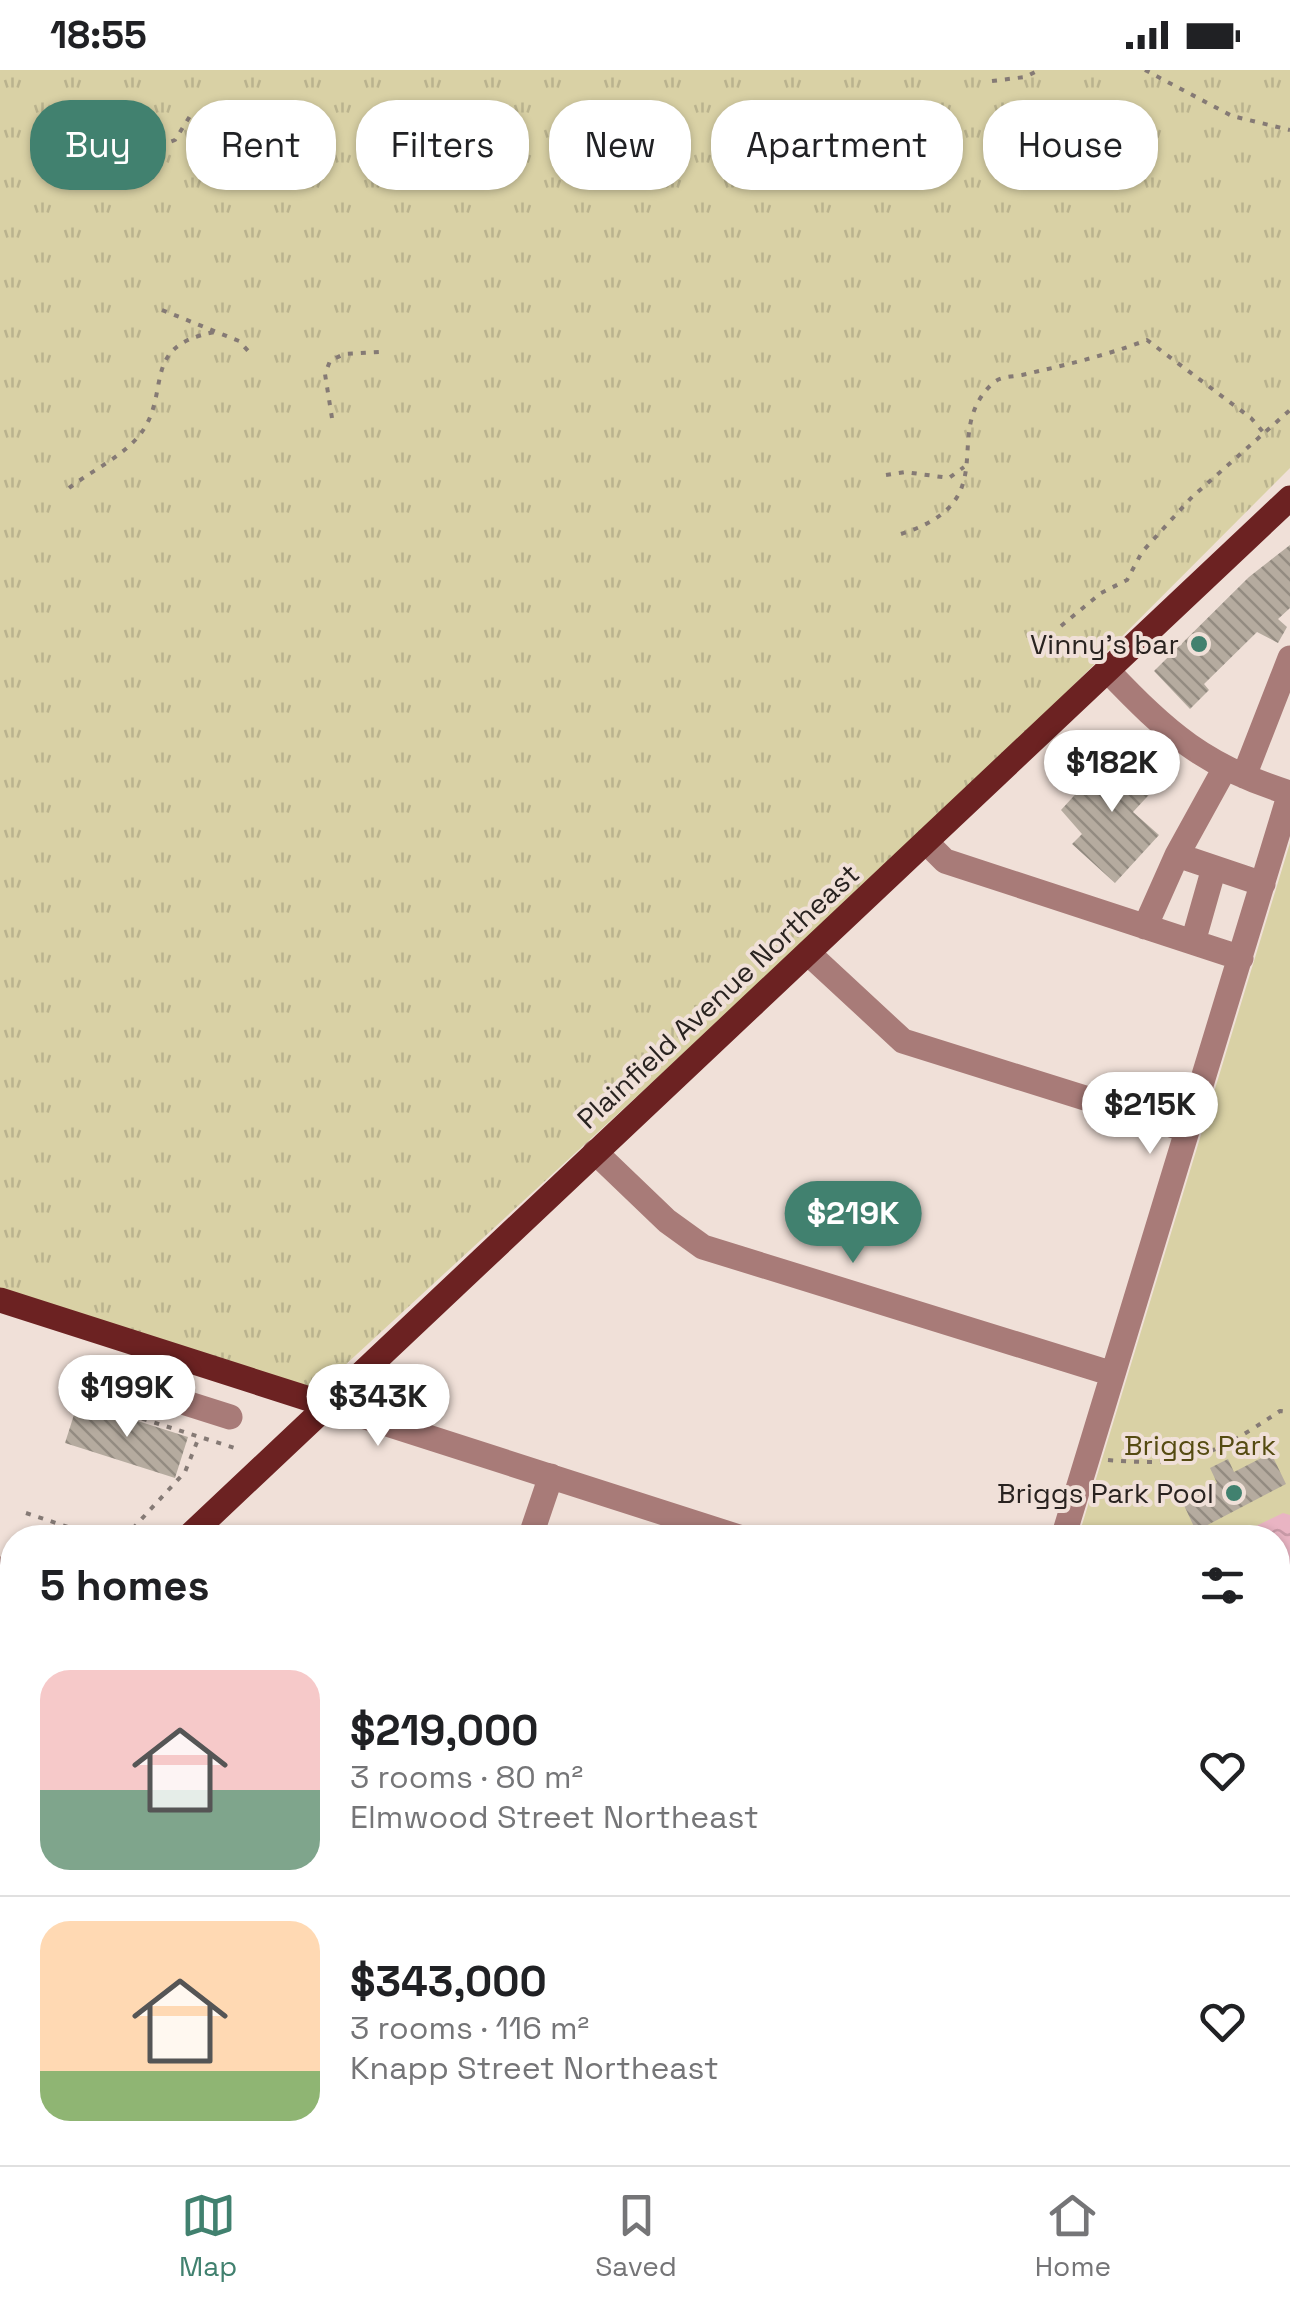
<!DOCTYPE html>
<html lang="en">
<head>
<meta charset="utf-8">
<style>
	:root { --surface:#fff; --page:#f6f6f6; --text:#202124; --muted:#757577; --line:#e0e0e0; --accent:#41816f }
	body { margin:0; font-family:"Space Grotesk",sans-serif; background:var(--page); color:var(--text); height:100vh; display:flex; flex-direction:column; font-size:38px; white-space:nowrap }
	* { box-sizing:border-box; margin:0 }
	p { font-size:32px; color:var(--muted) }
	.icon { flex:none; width:55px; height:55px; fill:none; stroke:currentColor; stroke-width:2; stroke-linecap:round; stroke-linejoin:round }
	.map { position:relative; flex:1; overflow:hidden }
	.panel { position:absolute; left:0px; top:1455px; width:1290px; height:640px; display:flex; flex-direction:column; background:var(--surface); border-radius:40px 40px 0 0; box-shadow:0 2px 8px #0004 }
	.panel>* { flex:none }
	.hud { position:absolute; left:30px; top:30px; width:1230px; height:90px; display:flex; gap:20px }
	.price { position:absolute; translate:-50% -85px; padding:0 22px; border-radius:35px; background:#fff; color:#222; font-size:32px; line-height:65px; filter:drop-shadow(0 2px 5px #0008) }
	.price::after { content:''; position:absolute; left:50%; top:60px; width:30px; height:22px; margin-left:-15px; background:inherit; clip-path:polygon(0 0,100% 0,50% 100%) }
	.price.selected { background:var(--accent); color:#fff }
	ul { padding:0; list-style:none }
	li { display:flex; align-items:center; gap:30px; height:250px; padding:0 40px }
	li+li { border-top:2px solid var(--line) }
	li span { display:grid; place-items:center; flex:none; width:280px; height:200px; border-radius:30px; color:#555 }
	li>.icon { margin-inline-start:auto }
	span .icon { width:120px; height:120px; fill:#fffc; stroke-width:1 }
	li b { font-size:42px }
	h2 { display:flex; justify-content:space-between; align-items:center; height:120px; padding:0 40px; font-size:42px }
	.chip { padding:0 35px; border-radius:40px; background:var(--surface); box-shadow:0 2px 8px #0004; font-size:35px; line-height:90px }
	.chip.selected { background:var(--accent); color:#fff }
	.status { display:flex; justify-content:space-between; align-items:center; height:70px; padding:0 50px; background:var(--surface); direction:ltr }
	.status svg { height:28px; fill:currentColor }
	.tab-bar { display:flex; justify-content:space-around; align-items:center; height:140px; border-top:2px solid var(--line); background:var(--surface); font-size:28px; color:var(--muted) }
	.tab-bar a { display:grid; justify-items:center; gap:5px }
	.tab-bar .selected { color:var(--accent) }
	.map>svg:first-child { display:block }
	.grass { fill:url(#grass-tufts) }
	.park { fill:#d9d1a5 }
	.water { fill:url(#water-ripples) }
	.building { fill:url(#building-back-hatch) }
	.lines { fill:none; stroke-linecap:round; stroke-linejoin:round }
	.path { stroke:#857a75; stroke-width:4; stroke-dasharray:5 8; stroke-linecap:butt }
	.minor { stroke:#a87b78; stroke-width:25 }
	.major { stroke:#6c2222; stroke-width:25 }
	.poi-dot { fill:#41816f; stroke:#f0e0d8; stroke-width:4 }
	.labels { text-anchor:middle; stroke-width:8; stroke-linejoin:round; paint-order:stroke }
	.poi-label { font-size:28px; fill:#292320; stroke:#f0e0d8; text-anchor:end }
	.street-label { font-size:28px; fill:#292320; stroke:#f0e0d8 }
	.park-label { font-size:28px; fill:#554b12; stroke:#f0e0d8 }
</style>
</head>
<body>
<div class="status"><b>18:55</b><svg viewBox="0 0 49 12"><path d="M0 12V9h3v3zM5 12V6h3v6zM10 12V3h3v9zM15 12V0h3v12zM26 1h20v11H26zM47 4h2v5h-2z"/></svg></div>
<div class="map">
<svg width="1290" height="2095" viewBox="0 0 1290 2095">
	<defs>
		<pattern id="grass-tufts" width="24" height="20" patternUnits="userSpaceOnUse" patternTransform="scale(2.5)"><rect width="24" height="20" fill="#d9d1a5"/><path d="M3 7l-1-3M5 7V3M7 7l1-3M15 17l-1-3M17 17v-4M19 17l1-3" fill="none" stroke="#bab38e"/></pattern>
		<pattern id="water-ripples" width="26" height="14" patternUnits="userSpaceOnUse" patternTransform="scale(2.5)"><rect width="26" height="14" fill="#e9b4c3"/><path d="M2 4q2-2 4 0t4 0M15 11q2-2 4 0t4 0" fill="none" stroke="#c89aa7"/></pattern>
		<pattern id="building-back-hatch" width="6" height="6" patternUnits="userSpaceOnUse" patternTransform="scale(2.5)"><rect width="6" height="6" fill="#b5ab9f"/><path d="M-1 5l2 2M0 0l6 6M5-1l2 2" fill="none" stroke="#938b81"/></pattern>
	</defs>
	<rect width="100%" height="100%" fill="#f0e0d8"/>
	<!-- grass -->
	<path class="grass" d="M0,0H1290V398L964,725L318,1320L0,1218Z"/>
	<!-- park -->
	<path class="park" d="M1290,773V1623L1278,1619V1468H1078Z"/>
	<!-- water -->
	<path class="water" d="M1283,1443L1290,1445V1554L1278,1532V1468L1251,1467L1254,1457Z"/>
	<!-- building -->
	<path class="building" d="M1290,475V538L1278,549L1287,557L1278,573L1257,562L1204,614L1209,620L1190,639L1154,601L1249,507Z
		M1120,680L1158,715L1133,742L1159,765L1115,813L1072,774L1082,764L1061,740L1093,705L1083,697L1096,683L1107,694Z
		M78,1332L188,1367L175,1408L65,1373Z
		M1271,1383L1286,1414L1196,1461L1182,1431L1217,1413L1210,1398L1228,1389L1234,1402Z"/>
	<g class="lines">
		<!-- path -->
		<path class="path" d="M1145,0L1232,46L1290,60
			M992,11L1025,7L1039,0
			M60,103L90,102L175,70L190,46
			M162,240L239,271L251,284
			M332,348L325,304L330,291L344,284L380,282
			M886,405L905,402L949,408L964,397
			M69,418C91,401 120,388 138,367C174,324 137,276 215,262
			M901,464C1008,430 938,364 993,313C1001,306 1012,307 1022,305C1065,295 1105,286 1147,270L1251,348L1264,363
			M1061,556L1101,523L1127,510L1142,482L1192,427L1290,340
			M80,1329L241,1380
			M1108,1390C1191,1397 1212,1386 1280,1341L1290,1342
			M26,1443L101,1468
			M124,1468L185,1402L199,1367
			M0,1702L12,1700
			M1278,2020L1287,2028
			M342,2082L381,2095
			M531,2095L535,2082
			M881,2095L885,2082"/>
		<!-- minor -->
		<path class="minor" d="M1107,600C1167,663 1205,697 1290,723
			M1244,706L1290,588
			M926,772L945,791L1241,888
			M1177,785L1263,814
			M1145,857L1177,785L1225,698
			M1193,872L1214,798
			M808,883L903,971L1187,1060
			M595,1082L667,1151L703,1177L1113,1304
			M88,1302L230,1347
			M328,1335L742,1468
			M530,1468L551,1406
			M1063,1468L1290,723
			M0,1499L12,1502
			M1278,1638L1290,1642
			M1278,1706L1290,1666
			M0,1953L12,1958
			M1278,2048L1290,2059
			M409,2082L448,2095
			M499,2095L503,2082
			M733,2095L737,2082
			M855,2095L859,2082
			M1155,2095L1159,2082"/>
		<!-- major -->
		<path class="major" d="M0,1230L328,1335
			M187,1468L1290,428
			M0,1644L12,1633"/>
	</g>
	<!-- markers -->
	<g class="poi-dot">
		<circle cx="1199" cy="574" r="10"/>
		<circle cx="1234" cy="1423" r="10"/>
	</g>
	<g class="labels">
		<!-- poi labels -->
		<g class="poi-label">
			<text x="1179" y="584">Vinny's bar</text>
			<text x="1214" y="1433">Briggs Park Pool</text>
		</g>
		<!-- street labels -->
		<g class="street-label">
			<text transform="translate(718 926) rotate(-43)" y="10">Plainfield Avenue Northeast</text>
		</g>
		<!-- park labels -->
		<g class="park-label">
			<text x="1200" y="1385">Briggs Park</text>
		</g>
	</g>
</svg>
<b class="price" style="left:1112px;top:745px">$182K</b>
<b class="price" style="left:1150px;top:1087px">$215K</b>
<b class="price selected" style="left:853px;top:1196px">$219K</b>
<b class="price" style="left:127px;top:1370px">$199K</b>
<b class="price" style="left:378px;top:1379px">$343K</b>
<div class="hud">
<a class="chip selected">Buy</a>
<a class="chip">Rent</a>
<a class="chip">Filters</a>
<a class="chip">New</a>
<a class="chip">Apartment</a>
<a class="chip">House</a>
</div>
<section class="panel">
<h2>5 homes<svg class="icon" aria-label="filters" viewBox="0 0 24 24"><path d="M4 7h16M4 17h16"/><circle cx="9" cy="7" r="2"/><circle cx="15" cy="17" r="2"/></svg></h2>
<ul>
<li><span style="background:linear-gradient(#f6c9c9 60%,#7fa58c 0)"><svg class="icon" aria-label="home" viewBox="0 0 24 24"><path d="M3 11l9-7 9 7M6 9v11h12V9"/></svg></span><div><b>$219,000</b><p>3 rooms · 80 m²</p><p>Elmwood Street Northeast</p></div><svg class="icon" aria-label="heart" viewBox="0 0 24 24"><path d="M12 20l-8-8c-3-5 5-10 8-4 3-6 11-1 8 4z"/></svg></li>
<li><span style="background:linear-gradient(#ffd9b3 75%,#8fb573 0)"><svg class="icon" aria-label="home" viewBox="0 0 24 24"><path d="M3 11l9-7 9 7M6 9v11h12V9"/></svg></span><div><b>$343,000</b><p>3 rooms · 116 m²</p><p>Knapp Street Northeast</p></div><svg class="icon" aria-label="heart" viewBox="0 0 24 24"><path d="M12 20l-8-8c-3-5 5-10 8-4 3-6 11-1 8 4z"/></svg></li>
</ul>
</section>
</div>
<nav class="tab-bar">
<a class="selected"><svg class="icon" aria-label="map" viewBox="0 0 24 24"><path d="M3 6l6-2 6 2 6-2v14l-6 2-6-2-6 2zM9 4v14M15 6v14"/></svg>Map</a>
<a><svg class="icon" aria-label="saved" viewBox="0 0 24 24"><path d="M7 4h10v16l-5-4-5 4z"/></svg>Saved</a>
<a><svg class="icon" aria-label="home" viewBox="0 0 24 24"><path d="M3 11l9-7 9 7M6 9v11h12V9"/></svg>Home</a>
</nav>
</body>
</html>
